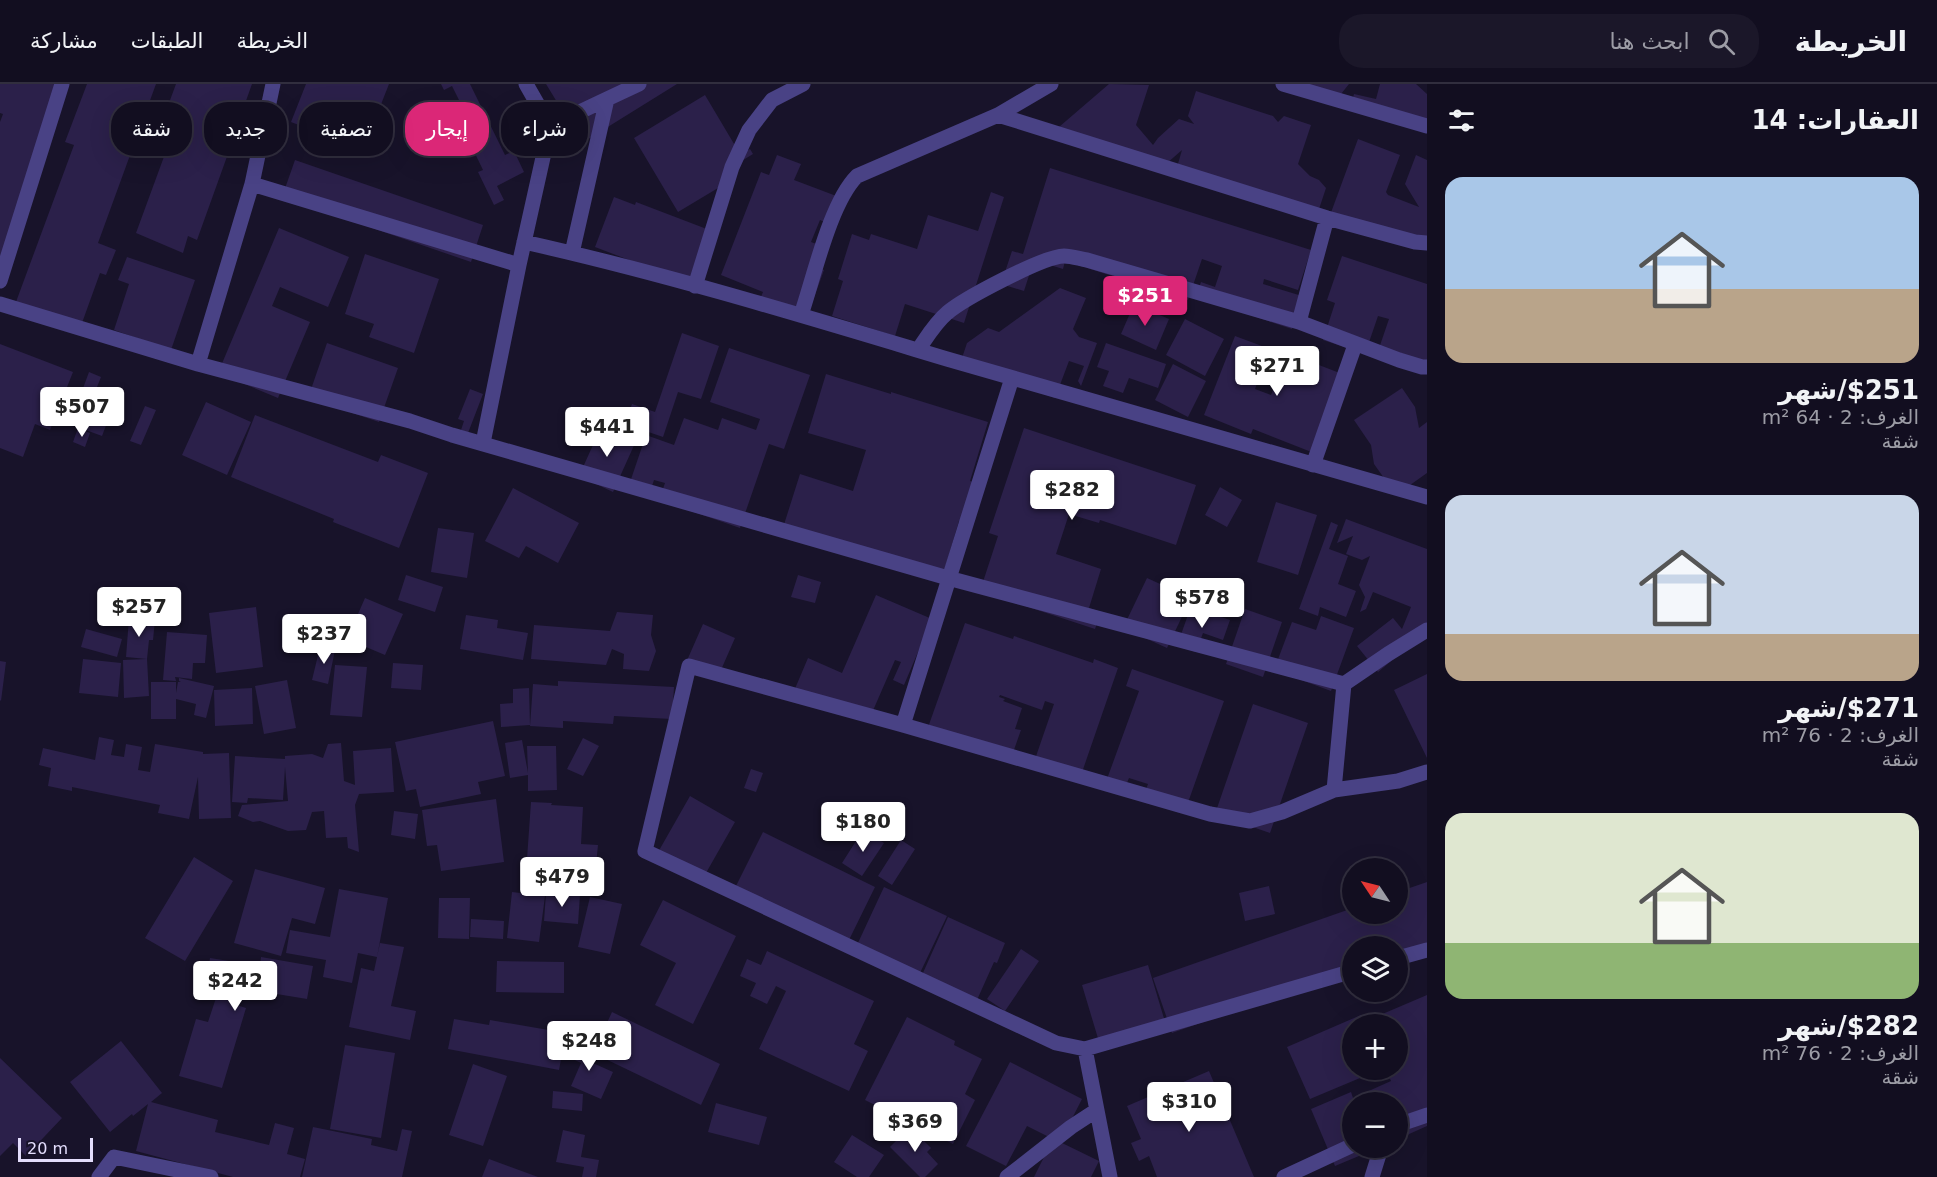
<!DOCTYPE html>
<html lang="ar">
<head>
<meta charset="utf-8">
<style>
	:root { --surface:#120e20; --page:#1b1729; --text:#f1f3f6; --muted:#9c9ca5; --line:#312e3e; --accent:#db2777 }
	body { margin:0; font-family:"DejaVu Sans","Noto Naskh Arabic",sans-serif; background:var(--page); color:var(--text); direction:rtl; height:100vh; display:flex; flex-direction:column; font-size:22px; white-space:nowrap }
	* { box-sizing:border-box; margin:0 }
	p { font-size:20px; color:var(--muted) }
	.icon { flex:none; width:33px; height:33px; fill:none; stroke:currentColor; stroke-width:2; stroke-linecap:round; stroke-linejoin:round }
	.map { position:relative; flex:1; overflow:hidden; direction:ltr }
	.sheet { display:flex; flex-direction:column; background:var(--surface); width:510px }
	.sheet>* { flex:none }
	.top-card { position:absolute; left:18px; top:18px; width:570px; height:54px; direction:rtl; display:flex; gap:12px }
	.needle { width:39px; rotate:305deg }
	.tools { position:absolute; left:1342px; top:774px; display:grid; gap:12px }
	.tools a { display:grid; place-items:center; width:66px; height:66px; border-radius:50%; background:var(--surface); box-shadow:0 6px 24px #0002,0 0 0 2px var(--line); font-size:30px }
	.scale { position:absolute; left:18px; bottom:15px; width:75px; box-sizing:border-box; padding-left:6px; border:3px solid #e4defd; border-top:0; font-size:16px; line-height:21px; white-space:nowrap; color:#e4defd; -webkit-text-stroke:4px #18132a; paint-order:stroke }
	.price { position:absolute; translate:-50% -51px; padding:0 14px; border-radius:6px; background:#fff; color:#222; font-size:20px; line-height:39px; filter:drop-shadow(0 2px 3px #0008) }
	.price::after { content:''; position:absolute; left:50%; top:36px; width:18px; height:14px; margin-left:-9px; background:inherit; clip-path:polygon(0 0,100% 0,50% 100%) }
	.price.selected { background:var(--accent); color:#fff }
	ul { padding:0; list-style:none }
	li { display:grid; align-content:center; gap:12px; height:318px; padding:0 18px }
	li span { display:grid; place-items:center; height:186px; border-radius:18px; color:#555 }
	li>.icon { margin-inline-start:auto }
	span .icon { width:108px; height:108px; fill:#fffc; stroke-width:1 }
	li b { font-size:26px }
	h2 { display:flex; justify-content:space-between; align-items:center; height:72px; padding:0 18px; font-size:26px }
	.chip { padding:0 21px; border-radius:24px; background:var(--surface); box-shadow:0 6px 24px #0002,0 0 0 2px var(--line); font-size:21px; line-height:54px }
	.chip.selected { background:var(--accent); color:#fff }
	header { display:flex; align-items:center; gap:36px; box-sizing:border-box; height:84px; padding:0 30px; background:var(--surface); border-bottom:2px solid var(--line) }
	header strong { font-size:28px }
	nav { display:flex; gap:33px; margin-inline-start:auto; font-size:21px }
	.search { width:420px; height:54px; background:var(--page); display:flex; align-items:center; gap:15px; box-sizing:border-box; padding:0 21px; border-radius:24px; color:var(--muted); font-size:22px }
	main { display:flex; flex:1; min-height:0 }
	.map>svg:first-child { display:block }
	.building { fill:#2b204a }
	.lines { fill:none; stroke-linecap:round; stroke-linejoin:round }
	.minor { stroke:#494285; stroke-width:15 }
</style>
</head>
<body>
<header>
<strong>الخريطة</strong>
<div class="search"><svg class="icon" aria-label="search" viewBox="0 0 24 24"><circle cx="10" cy="10" r="6"/><path d="M15 15l6 6"/></svg>ابحث هنا</div>
<nav><a>الخريطة</a><a>الطبقات</a><a>مشاركة</a></nav>
</header>
<main>
<section class="sheet">
<h2>العقارات: 14<svg class="icon" aria-label="filters" viewBox="0 0 24 24"><path d="M4 7h16M4 17h16"/><circle cx="9" cy="7" r="2"/><circle cx="15" cy="17" r="2"/></svg></h2>
<ul>
<li><span style="background:linear-gradient(#a9c7e8 60%,#b9a48a 0)"><svg class="icon" aria-label="home" viewBox="0 0 24 24"><path d="M3 11l9-7 9 7M6 9v11h12V9"/></svg></span><div><b>$251/شهر</b><p>الغرف: 2 · 64 m²</p><p>شقة</p></div></li>
<li><span style="background:linear-gradient(#c9d6e8 75%,#b9a48a 0)"><svg class="icon" aria-label="home" viewBox="0 0 24 24"><path d="M3 11l9-7 9 7M6 9v11h12V9"/></svg></span><div><b>$271/شهر</b><p>الغرف: 2 · 76 m²</p><p>شقة</p></div></li>
<li><span style="background:linear-gradient(#dfe7d0 70%,#8fb573 0)"><svg class="icon" aria-label="home" viewBox="0 0 24 24"><path d="M3 11l9-7 9 7M6 9v11h12V9"/></svg></span><div><b>$282/شهر</b><p>الغرف: 2 · 76 m²</p><p>شقة</p></div></li>
</ul>
</section>
<div class="map">
<svg width="1427" height="1093" viewBox="0 0 1427 1093">
	<rect width="100%" height="100%" fill="#18132a"/>
	<!-- building -->
	<path class="building" d="M0,0H64L0,179V38L3,30L0,29Z
		M87,0H156L98,159L116,166L106,191L100,189L78,250L13,226L74,61L65,58Z
		M176,0H252L237,42L253,48L244,72L229,67L197,156L188,152L183,169L136,149L169,59L156,54Z
		M306,0H389L378,28L355,19L340,57L291,38Z
		M441,0H470L505,71L514,67L524,88L497,102L504,116L494,121L478,88L483,86L454,26L462,22L452,2L444,6Z
		M546,0H677L582,59Z
		M1109,0L1149,1L1136,41L1153,61L1158,54L1179,35L1194,40L1188,32L1196,7L1273,32L1278,38L1284,32L1311,41L1298,80L1310,92L1319,96L1326,104L1317,131L1175,90L1182,66L1158,87L1052,49Z
		M1301,0H1349L1341,10Z
		M1380,0H1416L1427,10V48L1350,25L1354,10L1376,15Z
		M705,11L740,70L750,65L753,70L727,86L733,95L678,128L634,54Z
		M445,39L455,46L440,66L431,58Z
		M1358,55L1400,71L1386,108L1388,111L1419,123L1405,100L1416,71L1427,76V162L1329,134Z
		M777,71L801,80L794,96L839,113L829,140L820,136L811,158L825,163L817,183L824,186L807,233L760,215L763,208L721,191L761,88L769,91Z
		M295,76L483,141L471,178L282,113Z
		M1050,84L1311,166L1298,206L1264,195L1263,200L1302,212L1292,245L1196,213L1201,198L1215,203L1222,182L1202,175L1188,216L1065,177L1063,185L1034,176L1024,207L1001,200L1012,167L1023,170Z
		M991,108L1004,113L964,239L905,220L895,252L832,232L843,197L838,195L852,150L869,156L871,150L917,165L928,131L978,147Z
		M614,113L635,121L636,118L712,147L692,200L595,163Z
		M279,144L349,173L328,223L280,203L272,222L310,238L278,314L218,289Z
		M365,170L439,195L414,269L369,253L374,240L345,230Z
		M1342,172L1427,200V290L1376,273L1389,235L1378,232L1365,270L1323,256L1335,219L1327,216Z
		M127,173L195,196L171,266L114,246L129,200L118,196Z
		M1060,204L1086,214L1073,245L1079,253L1097,259L1081,302L1078,297L1084,282L1069,277L1055,314L960,280L967,259L988,244L999,248Z
		M1134,220L1169,235L1156,266L1121,250Z
		M1185,235L1224,255L1205,292L1166,271Z
		M682,249L719,262L701,315L678,308L663,353L625,340L632,320L655,328Z
		M1235,252L1270,265L1255,305L1271,311L1288,269L1350,293L1319,371L1253,345L1251,350L1204,331Z
		M327,259L398,284L379,338L308,314Z
		M1106,259L1166,280L1158,304L1129,294L1123,309L1103,302L1109,287L1097,283Z
		M0,260L73,288L50,346L35,340L23,373L0,364Z
		M729,264L810,291L784,365L769,360L740,444L659,416L665,399L654,396L648,414L627,407L646,351L674,361L684,334L718,346L722,334L756,346L760,335L710,318Z
		M1173,280L1206,297L1188,333L1155,316Z
		M89,288L101,293L89,323L110,331L102,352L83,345L89,328L68,320L74,304L82,307Z
		M826,290L891,310V308L988,338L970,397L980,400L968,439L959,437L944,487L781,450L800,390L853,407L866,366L808,349Z
		M1402,304L1415,323L1419,344L1427,338V389L1396,411L1374,380L1371,361L1354,336Z
		M470,305L483,310L468,349L461,346L464,337L458,335Z
		M206,318L251,338L227,391L182,371Z
		M145,322L156,326L141,361L130,357Z
		M255,331L378,378L381,371L428,389L399,464L333,438L334,435L231,393Z
		M602,341L636,357L613,408L579,392Z
		M78,344L90,349L85,363L73,358Z
		M1024,344L1196,401L1176,461L1100,436L1099,439L1069,430L1056,470L1101,485L1089,524L1101,528L1095,545L980,507L998,452L989,449Z
		M1220,403L1242,416L1227,443L1205,431Z
		M513,404L579,439L558,479L526,462L519,474L485,457Z
		M1276,418L1317,431L1298,491L1257,478Z
		M1346,435L1427,465V553L1413,559L1378,588L1357,562L1393,534L1402,545L1411,523L1373,508L1366,525L1360,528L1365,513L1359,501L1370,472L1362,476L1346,470L1353,452L1337,459Z
		M1331,438L1338,441L1329,465L1348,472L1338,500L1356,507L1346,533L1320,523L1318,532L1299,525Z
		M438,444L474,449L467,494L431,488Z
		M406,491L443,503L435,528L398,516Z
		M798,491L821,498L815,519L791,513Z
		M1147,494L1191,514L1167,564L1123,544Z
		M876,511L932,535L904,601L893,596L901,578L895,576L868,638L794,607L808,574L842,589Z
		M365,514L403,530L385,571L347,555Z
		M256,523L263,583L216,589L209,529Z
		M1190,525L1205,531L1206,528L1230,536L1223,556L1203,549L1196,568L1177,562Z
		M1245,525L1282,538L1263,593L1226,580Z
		M617,528L653,531L651,551L656,567L649,587L623,585L624,570L612,565L606,581L531,575L534,541L610,547Z
		M466,531L498,536L497,544L528,549L523,576L460,565Z
		M1321,532L1354,544L1331,607L1274,586L1292,538L1316,546Z
		M129,534L155,536L153,556H149L147,575L126,573Z
		M965,539L1013,555L1014,552L1093,579L1094,575L1118,584L1079,697L1033,681L1054,620L1045,617L1042,626L1000,611L999,613L1005,615L1003,617L1022,624L1015,645L1021,646L1010,677L926,649Z
		M703,540L735,554L717,595L685,581Z
		M86,545L122,555L117,573L81,563Z
		M167,548L207,551L205,579H193L192,595L175,593L176,597L163,596Z
		M320,563L335,566L328,600L312,596Z
		M83,575L121,579L118,613L79,609Z
		M147,575L149,612L124,614L123,576Z
		M0,577L6,578L1,617L0,616Z
		M393,579L423,581L421,606L391,604Z
		M335,581L367,583L362,633L330,631Z
		M1132,585L1224,617L1185,727L1143,713L1148,700L1129,694L1126,701L1107,695L1139,607L1126,602Z
		M1427,590V674L1394,606Z
		M179,594L214,602L206,634L194,631L196,620L176,615V635H151V598H176V609L178,598H181L179,597Z
		M287,596L296,644L264,650L255,602Z
		M558,597L674,603L672,635L614,632L613,640L563,637V644L530,642L533,600L558,602Z
		M252,604L253,640L215,642L214,606Z
		M529,604L530,641L501,643L500,620L513,619V605Z
		M1253,620L1308,639L1270,749L1215,730Z
		M493,637L505,692L478,698L481,710L420,723L416,705L406,707L395,658Z
		M99,653L114,656L111,671L124,673L126,660L142,663L138,686L150,688L155,660L203,668V670L229,669L231,734L199,735L198,693L189,735L158,729L160,721L72,703V707L48,702L51,684L39,681L43,664L95,676Z
		M583,654L599,662L583,692L567,685Z
		M522,656L528,689L527,662H556L557,706L528,707V691L510,694L505,659Z
		M341,659L344,697L355,701L353,667L391,664L394,708L359,710L355,721L359,768L348,764L347,753L326,754L324,727L312,728L306,746L288,747L260,737L253,738L238,732L242,721L288,717L285,683L283,716L248,714L247,719L232,718L235,672L285,675V672L312,670L323,674L328,660Z
		M751,685L763,689L756,708L744,704Z
		M690,712L735,738L702,796L657,770Z
		M496,715L504,778L441,787L437,761L427,762L422,726Z
		M531,718L552,719L551,721L583,723L581,760L598,761L596,781L562,780L563,777L527,775Z
		M394,727L418,730L415,755L391,751Z
		M863,746L884,759L862,792L842,779Z
		M763,748L875,803L848,858L736,802Z
		M901,756L915,765L892,801L878,792Z
		M194,773L233,797L185,877L145,854Z
		M255,785L325,804L315,840L292,834L281,872L234,859Z
		M1427,798V859L1398,869V862H1353V885L1172,949L1153,894L1353,824V830H1398V808Z
		M1269,802L1275,830L1245,837L1239,809Z
		M884,803L947,832L920,889L857,861Z
		M339,805L388,814L377,873L358,869L352,899L323,893L326,876L286,869L290,846L330,853Z
		M512,808L545,812L539,858L507,854Z
		M546,809L580,811L578,840L544,837Z
		M590,813L622,820L610,870L578,863Z
		M439,814H470L469,855L438,854Z
		M663,816L736,852L693,940L655,921L676,879L640,861Z
		M948,833L1005,859L997,879L994,878L977,916L922,891Z
		M471,835L504,837L503,855L470,853Z
		M380,859L404,863L391,922L416,927L410,956L349,943L361,884L374,887Z
		M1021,865L1039,877L1005,927L987,915Z
		M767,867L874,917L854,960L868,967L849,1007L759,965L786,907L776,902L767,920L750,912L756,899L740,892L747,875L761,881Z
		M261,873L313,882L307,915L209,899L233,907L230,919L246,924L222,1004L179,992L196,935L208,938L216,914L201,909L204,897L206,898L210,874L260,882Z
		M497,877L564,878V909L496,908Z
		M1148,881L1166,941L1100,961L1082,901Z
		M1427,911V1042L1398,1055V1018H1353V1064H1378L1335,1082L1311,1025L1351,1008L1353,1014L1391,997L1386,986H1398V940H1367L1366,937Z
		M612,928L720,980L701,1021L593,969Z
		M1361,931L1365,940H1353V986H1379L1310,1015L1287,963Z
		M907,933L955,957L954,961L982,975L965,1010L975,1016L953,1060L865,1016Z
		M454,935L489,941L490,936L566,949L559,986L448,965Z
		M577,956L592,963L586,976L613,988L601,1015L571,1002L581,979L569,973Z
		M121,957L162,1009L151,1018L218,1036L215,1048L269,1061L275,1039L294,1044L287,1070L305,1075L300,1093H233L136,1067L148,1020L133,1032L132,1030L110,1048L70,998Z
		M345,961L395,969L381,1054L330,1045Z
		M0,974L62,1034L26,1072L13,1059L0,1072Z
		M1010,978L1082,1015L1060,1058L1099,1077L1091,1093H1034L1053,1055L1027,1042L1006,1082L966,1062Z
		M473,980L507,992L483,1062L449,1051Z
		M1209,987L1254,1093H1157L1149,1072L1139,1077L1131,1059L1141,1055L1127,1022Z
		M553,1007L583,1010L582,1027L552,1024Z
		M716,1019L767,1033L759,1061L708,1048Z
		M313,1043L372,1055L371,1061L397,1067L402,1045L412,1047L402,1093H302Z
		M910,1043L931,1064L927,1068L938,1080L925,1093H920L890,1063Z
		M563,1046L585,1051L581,1073L599,1076L596,1093H582L584,1083L556,1078Z
		M852,1051L884,1071L869,1093H857L834,1078Z
		M489,1075L538,1093H482Z"/>
	<g class="lines">
		<!-- minor -->
		<path class="minor" d="M1283,0L1427,42
			M998,31L1327,134L1415,158L1427,159
			M550,42L607,15
			M252,100L519,181
			M524,158C667,190 807,233 947,275C1107,322 1267,368 1427,413
			M572,169L607,15L639,0
			M0,197L62,0
			M695,202L732,83L749,46L772,16L803,0
			M0,220L198,280L410,337L452,351L948,494L1344,600L1388,570L1427,546
			M801,231C814,193 830,119 857,92L998,31L1051,0
			M1299,238L1327,134
			M918,266C927,253 935,239 947,229C963,215 1044,172 1064,172C1072,172 1080,175 1087,176L1299,238L1399,276L1422,283H1427
			M198,280L252,100L273,0
			M483,359L519,181L550,42L526,0
			M1313,381L1355,261
			M903,641L1012,294
			M1334,706L1344,600
			M1398,874L1427,866
			M1353,887L1085,965L1056,959L645,767L689,582L903,641L1210,730L1250,737L1282,728L1334,706L1398,697L1427,688
			M1085,965L1110,1093
			M1398,1041L1427,1031
			M99,1093L114,1073L211,1093
			M1007,1093L1071,1043L1097,1026
			M1284,1093L1353,1061
			M1372,1093L1381,1064"/>
	</g>
</svg>
<div class="tools">
<a><svg class="needle" viewBox="-14 -14 28 28"><path d="M0-13l5 13h-10z" fill="#e53935"/><path d="M0 13l5-13h-10z" fill="#9c9ca5"/></svg></a>
<a><svg class="icon" aria-label="layers" viewBox="0 0 24 24"><path d="M12 4l9 5-9 5-9-5zM3 14l9 5 9-5"/></svg></a>
<a>+</a>
<a>−</a>
</div>
<div class="scale">20 m</div>
<b class="price selected" style="left:1145px;top:243px">$251</b>
<b class="price" style="left:1277px;top:313px">$271</b>
<b class="price" style="left:82px;top:354px">$507</b>
<b class="price" style="left:607px;top:374px">$441</b>
<b class="price" style="left:1072px;top:437px">$282</b>
<b class="price" style="left:1202px;top:545px">$578</b>
<b class="price" style="left:139px;top:554px">$257</b>
<b class="price" style="left:324px;top:581px">$237</b>
<b class="price" style="left:863px;top:769px">$180</b>
<b class="price" style="left:562px;top:824px">$479</b>
<b class="price" style="left:235px;top:928px">$242</b>
<b class="price" style="left:589px;top:988px">$248</b>
<b class="price" style="left:1189px;top:1049px">$310</b>
<b class="price" style="left:915px;top:1069px">$369</b>
<div class="top-card">
<a class="chip">شراء</a>
<a class="chip selected">إيجار</a>
<a class="chip">تصفية</a>
<a class="chip">جديد</a>
<a class="chip">شقة</a>
</div>
</div>
</main>
</body>
</html>
